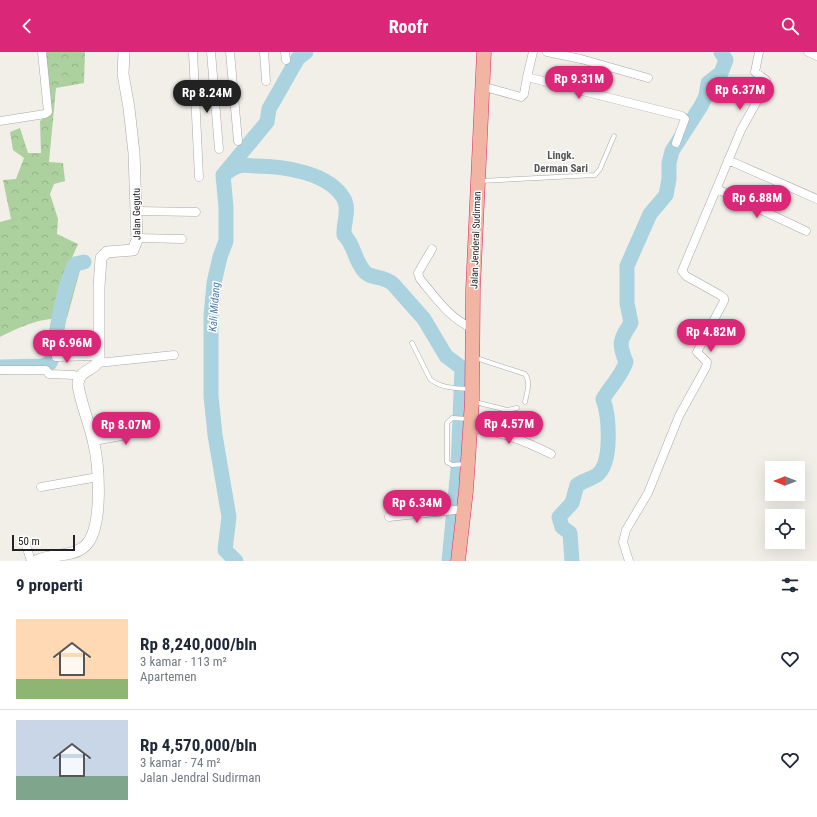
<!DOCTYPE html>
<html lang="id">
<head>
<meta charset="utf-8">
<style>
	:root { --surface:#fff; --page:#f6f6f7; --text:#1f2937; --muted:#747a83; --line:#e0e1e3; --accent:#db2777 }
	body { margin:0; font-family:"Roboto Condensed",sans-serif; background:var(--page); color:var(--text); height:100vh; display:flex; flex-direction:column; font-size:15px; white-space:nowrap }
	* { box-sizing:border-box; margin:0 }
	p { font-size:13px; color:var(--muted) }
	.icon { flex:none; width:22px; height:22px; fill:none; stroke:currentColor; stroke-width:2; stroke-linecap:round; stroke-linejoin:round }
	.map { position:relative; height:509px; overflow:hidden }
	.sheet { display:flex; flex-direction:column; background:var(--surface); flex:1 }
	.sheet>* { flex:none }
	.needle { width:26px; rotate:270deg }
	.tools { position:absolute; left:765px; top:409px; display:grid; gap:8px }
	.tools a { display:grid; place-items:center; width:40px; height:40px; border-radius:0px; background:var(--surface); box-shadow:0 4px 16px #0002; font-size:20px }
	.scale { position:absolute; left:12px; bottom:10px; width:63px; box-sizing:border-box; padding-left:4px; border:2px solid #222; border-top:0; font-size:11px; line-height:14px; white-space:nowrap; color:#222; -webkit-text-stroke:3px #fff; paint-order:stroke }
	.price { position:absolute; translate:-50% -34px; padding:0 9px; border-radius:14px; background:var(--accent); color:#fff; font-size:13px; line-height:26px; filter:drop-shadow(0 1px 2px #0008) }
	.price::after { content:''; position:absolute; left:50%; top:24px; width:12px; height:9px; margin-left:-6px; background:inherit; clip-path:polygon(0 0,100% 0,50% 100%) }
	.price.active { background:#222; color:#fff }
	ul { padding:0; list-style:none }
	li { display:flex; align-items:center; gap:12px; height:100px; padding:0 16px }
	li+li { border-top:1px solid var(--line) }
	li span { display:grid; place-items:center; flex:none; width:112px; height:80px; border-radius:0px; color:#555 }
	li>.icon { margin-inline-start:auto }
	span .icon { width:48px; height:48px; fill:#fffc; stroke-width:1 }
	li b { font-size:17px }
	h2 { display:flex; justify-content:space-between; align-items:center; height:48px; padding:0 16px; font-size:17px }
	header { display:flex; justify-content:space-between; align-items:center; height:52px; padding:0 16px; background:var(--accent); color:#fff; font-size:18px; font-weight:700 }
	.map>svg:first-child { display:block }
	.forest { fill:url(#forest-crowns) }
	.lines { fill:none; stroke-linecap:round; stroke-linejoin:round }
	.river { stroke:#aad3df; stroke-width:15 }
	.service-casing { stroke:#a9a9a9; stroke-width:5 }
	.minor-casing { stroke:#a9a9a9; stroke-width:9 }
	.tertiary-casing { stroke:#a9a9a9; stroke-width:12 }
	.trunk-casing { stroke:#dc2a67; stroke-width:15 }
	.service { stroke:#fff; stroke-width:4 }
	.minor { stroke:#fff; stroke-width:8 }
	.tertiary { stroke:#fff; stroke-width:11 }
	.trunk { stroke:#f2b4a3; stroke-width:14 }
	.labels { text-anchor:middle; stroke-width:3; stroke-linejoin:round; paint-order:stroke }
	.street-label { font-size:10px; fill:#222; stroke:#fff }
	.neighbourhood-label { font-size:11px; font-weight:bold; fill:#555; stroke:#fff }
	.water-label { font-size:11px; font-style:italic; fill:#4a7aab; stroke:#fff }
</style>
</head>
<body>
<header><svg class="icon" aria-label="back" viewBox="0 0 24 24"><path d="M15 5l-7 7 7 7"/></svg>Roofr<svg class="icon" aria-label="search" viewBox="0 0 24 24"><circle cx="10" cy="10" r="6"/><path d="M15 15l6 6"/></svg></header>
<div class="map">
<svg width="817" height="509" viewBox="0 0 817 509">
	<defs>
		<pattern id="forest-crowns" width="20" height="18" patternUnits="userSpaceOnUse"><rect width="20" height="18" fill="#add19e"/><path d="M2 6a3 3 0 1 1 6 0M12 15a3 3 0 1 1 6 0" fill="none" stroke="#95b388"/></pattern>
	</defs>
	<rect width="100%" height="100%" fill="#f2efe9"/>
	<!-- forest -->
	<path class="forest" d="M45,0H85L84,31L56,36L49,110L63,111L65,129L54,132L50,142L58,167L57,182L78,192L71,208L79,222L67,266C40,266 24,273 0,285V170L11,167L3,128L16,127L24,106L13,98L10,80L20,76L28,101H41L40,69L51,59Z"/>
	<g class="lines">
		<!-- river -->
		<path class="river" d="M223,123C228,120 234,115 239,114C244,112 250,114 255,114C282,114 329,120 344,147C350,158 343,172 344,183C355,193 354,209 365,220C371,227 383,223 393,232L424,267L446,304L462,316L458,417L449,509
			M1,315L43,314L50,311L52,306C58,274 61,242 75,212L84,210
			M236,509L225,498L229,465L215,383L211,344V264L214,231L220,205L226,189V155L223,123L267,70L269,57L290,20L298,6L306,0
			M572,509L570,481L562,475L559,465L572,451L577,433C583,429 591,427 597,423C613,411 609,363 603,347C611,333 621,325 626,310C618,291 620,288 631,271L627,251V214L650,162L666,143L669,127V111L672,99L701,54L706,44L708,31L721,21L726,8L721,0"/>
		<defs>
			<path id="service" d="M480,129L595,123L600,117L614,84
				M412,291L430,327C440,336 455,336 469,337
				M476,306L525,322C531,330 527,340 525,350
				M475,350L507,358L517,356
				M465,412L452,413L447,410V371L452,366L468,367"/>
			<path id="minor" d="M193,0L199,125
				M211,0L219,97
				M230,0L238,89
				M264,0L266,29
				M285,0L286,8
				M547,0L581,7L648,26
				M808,0L817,4
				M527,25L533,0
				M481,34L521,45L524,42L527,25L682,64L685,67L676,91
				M0,69L45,62L48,60L42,0
				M728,108L817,147
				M717,137L806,179
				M137,159L196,160
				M137,186L182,187
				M432,197L418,221L420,227C436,246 449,266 472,276
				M56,305L99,304
				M98,311L174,303
				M0,318H46L49,322L74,323L80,325
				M470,375C503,381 521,387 551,402
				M94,389L127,383L126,368
				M41,435L98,425
				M389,465L464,457
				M25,490L31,509
				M629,509L623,490L626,478L648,441L679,364L706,315L707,310L697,300L724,249V246L720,243L686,224L682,219L741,78L766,33V28L755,20L759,0"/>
			<path id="tertiary" d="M36,509C51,501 72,506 85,494C104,477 99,411 93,388C90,373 79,346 78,332C78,318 95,319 99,308V235L101,206L107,200L133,198L137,188L134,101L129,56L123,22L124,0"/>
			<path id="trunk" d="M458,509L466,439L472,349L473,237L484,0"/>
		</defs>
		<!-- service casing -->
		<use href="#service" class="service-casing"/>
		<!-- minor casing -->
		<use href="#minor" class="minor-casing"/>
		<!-- tertiary casing -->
		<use href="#tertiary" class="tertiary-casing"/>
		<!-- trunk casing -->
		<use href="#trunk" class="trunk-casing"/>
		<!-- service -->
		<use href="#service" class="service"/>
		<!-- minor -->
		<use href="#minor" class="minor"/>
		<!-- tertiary -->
		<use href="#tertiary" class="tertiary"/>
		<!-- trunk -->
		<use href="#trunk" class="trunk"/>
	</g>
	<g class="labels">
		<!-- street labels -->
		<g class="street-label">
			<text transform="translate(136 162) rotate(-91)" y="4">Jalan Gegutu</text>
			<text transform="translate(475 188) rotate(-88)" y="4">Jalan Jenderal Sudirman</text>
		</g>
		<!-- neighbourhood labels -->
		<g class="neighbourhood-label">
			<text x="561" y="107">Lingk.<tspan x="561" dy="13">Derman Sari</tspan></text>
		</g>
		<!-- water labels -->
		<g class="water-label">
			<text transform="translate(214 255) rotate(-86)" y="4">Kali Midang</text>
		</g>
	</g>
</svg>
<div class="tools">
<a><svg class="needle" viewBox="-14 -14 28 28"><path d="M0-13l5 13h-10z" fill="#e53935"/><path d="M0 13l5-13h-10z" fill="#747a83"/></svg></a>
<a><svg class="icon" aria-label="locate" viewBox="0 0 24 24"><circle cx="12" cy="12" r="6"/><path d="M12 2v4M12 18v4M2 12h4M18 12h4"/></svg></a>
</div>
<div class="scale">50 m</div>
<b class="price" style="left:579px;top:48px">Rp 9.31M</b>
<b class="price" style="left:740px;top:59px">Rp 6.37M</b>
<b class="price active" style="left:207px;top:62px">Rp 8.24M</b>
<b class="price" style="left:757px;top:167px">Rp 6.88M</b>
<b class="price" style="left:711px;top:301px">Rp 4.82M</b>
<b class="price" style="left:67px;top:312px">Rp 6.96M</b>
<b class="price" style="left:509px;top:393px">Rp 4.57M</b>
<b class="price" style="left:126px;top:394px">Rp 8.07M</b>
<b class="price" style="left:417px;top:472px">Rp 6.34M</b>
</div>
<section class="sheet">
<h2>9 properti<svg class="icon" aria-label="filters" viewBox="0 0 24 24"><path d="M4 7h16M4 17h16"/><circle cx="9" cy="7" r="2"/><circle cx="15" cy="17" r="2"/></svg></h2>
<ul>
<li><span style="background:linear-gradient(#ffd9b3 75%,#8fb573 0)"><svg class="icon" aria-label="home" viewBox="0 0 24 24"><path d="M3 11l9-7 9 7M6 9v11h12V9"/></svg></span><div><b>Rp 8,240,000/bln</b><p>3 kamar · 113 m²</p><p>Apartemen</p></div><svg class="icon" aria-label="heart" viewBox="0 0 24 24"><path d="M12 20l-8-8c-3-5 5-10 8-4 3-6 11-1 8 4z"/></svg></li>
<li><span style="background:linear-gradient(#c9d6e8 70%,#7fa58c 0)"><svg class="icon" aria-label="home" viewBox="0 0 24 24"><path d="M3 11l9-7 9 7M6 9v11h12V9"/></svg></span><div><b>Rp 4,570,000/bln</b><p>3 kamar · 74 m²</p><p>Jalan Jendral Sudirman</p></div><svg class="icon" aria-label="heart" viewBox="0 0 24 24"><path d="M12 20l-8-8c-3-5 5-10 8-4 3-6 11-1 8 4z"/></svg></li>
</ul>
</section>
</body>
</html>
